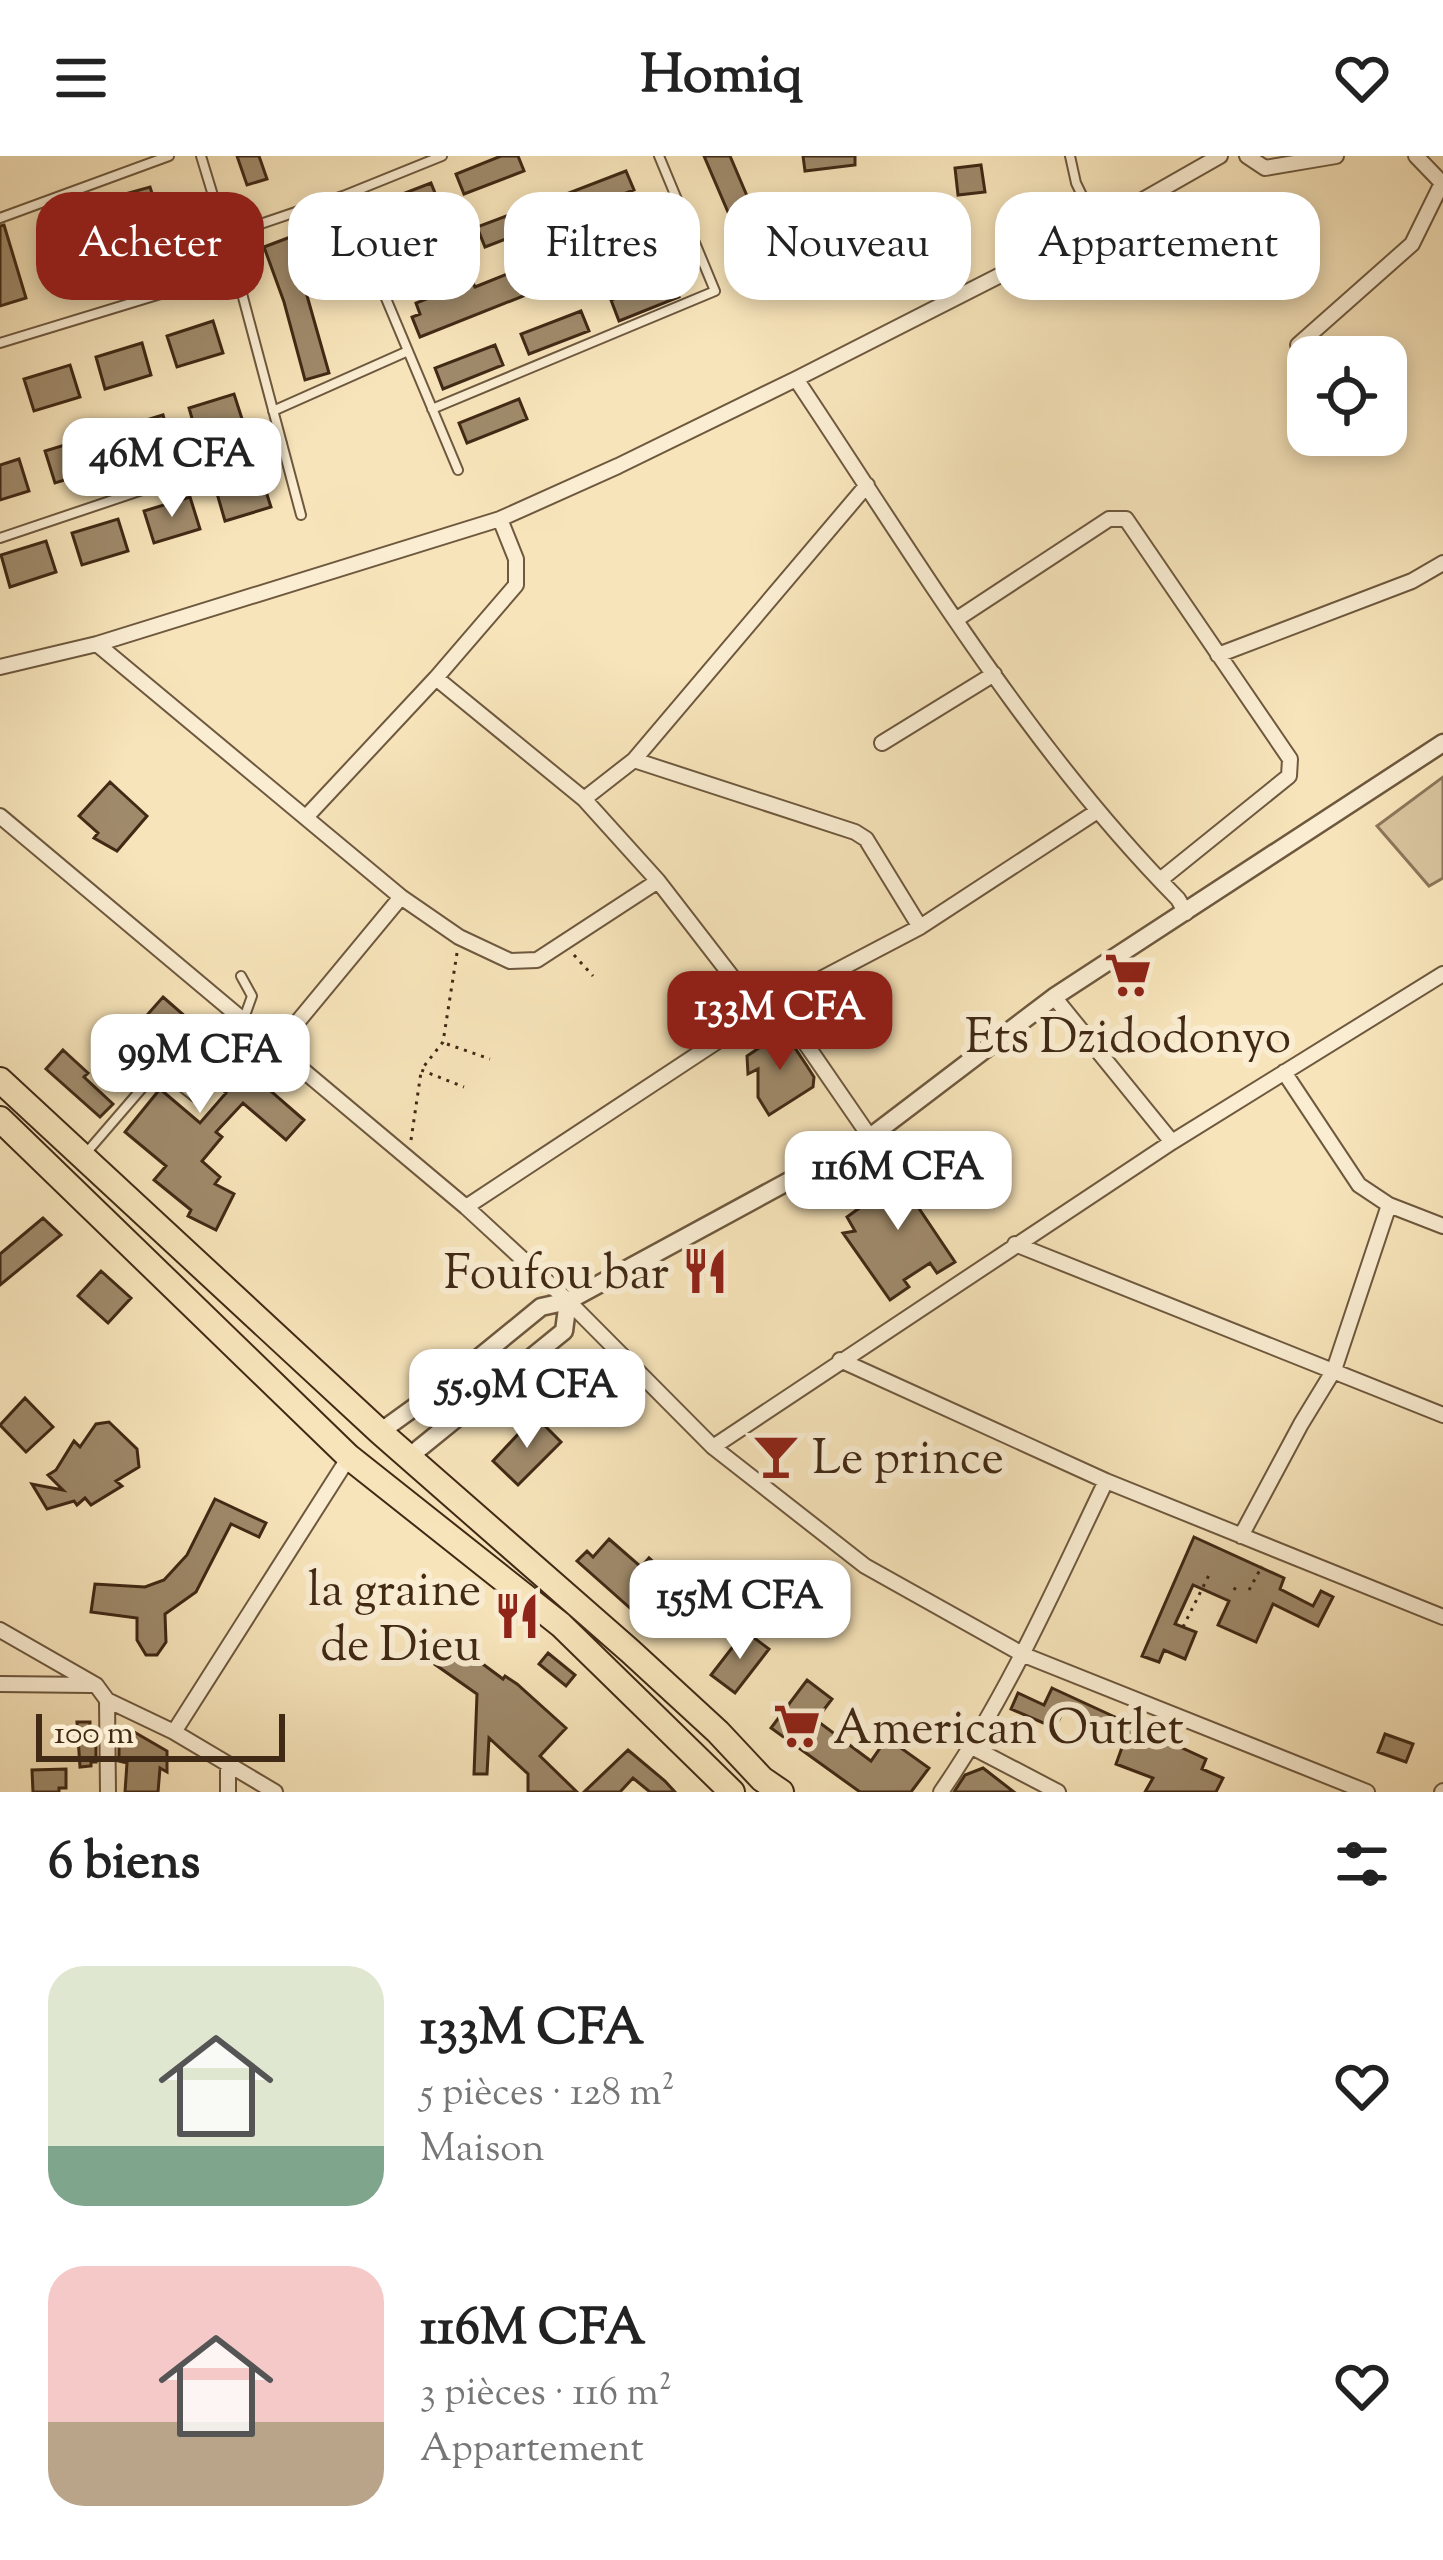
<!DOCTYPE html>
<html lang="fr">
<head>
<meta charset="utf-8">
<style>
	:root { --surface:#fff; --page:#f6f6f6; --text:#222; --muted:#767676; --accent:#8f2418 }
	body { margin:0; font-family:"Sorts Mill Goudy",serif; background:var(--page); color:var(--text); height:100vh; display:flex; flex-direction:column; font-size:45px; white-space:nowrap }
	* { box-sizing:border-box; margin:0 }
	p { font-size:39px; color:var(--muted) }
	.icon { flex:none; width:66px; height:66px; fill:none; stroke:currentColor; stroke-width:2; stroke-linecap:round; stroke-linejoin:round }
	.map { position:relative; height:1636px; overflow:hidden }
	.panel { display:flex; flex-direction:column; background:var(--surface); flex:1 }
	.panel>* { flex:none }
	.banner { position:absolute; left:36px; top:36px; width:1371px; height:108px; display:flex; gap:24px }
	.controls { position:absolute; left:1287px; top:180px; display:grid; gap:24px }
	.controls a { display:grid; place-items:center; width:120px; height:120px; border-radius:24px; background:var(--surface); box-shadow:0 6px 18px #0003; font-size:60px }
	.scale { position:absolute; left:36px; bottom:30px; width:249px; box-sizing:border-box; padding-left:12px; border:6px solid #402915; border-top:0; font-size:33px; line-height:42px; white-space:nowrap; color:#402915; -webkit-text-stroke:9px #faedd2; paint-order:stroke }
	.price { position:absolute; translate:-50% -102px; padding:0 27px; border-radius:24px; background:#fff; color:#222; font-size:39px; line-height:78px; filter:drop-shadow(0 3px 6px #0008) }
	.price::after { content:''; position:absolute; left:50%; top:72px; width:36px; height:27px; margin-left:-18px; background:inherit; clip-path:polygon(0 0,100% 0,50% 100%) }
	.price.on { background:var(--accent); color:#fff }
	ul { padding:0; list-style:none }
	li { display:flex; align-items:center; gap:36px; height:300px; padding:0 48px }
	li span { display:grid; place-items:center; flex:none; width:336px; height:240px; border-radius:36px; color:#555 }
	li>.icon { margin-inline-start:auto }
	span .icon { width:144px; height:144px; fill:#fffc; stroke-width:1 }
	li b { font-size:51px }
	h2 { display:flex; justify-content:space-between; align-items:center; height:144px; padding:0 48px; font-size:51px }
	.chip { padding:0 42px; border-radius:36px; background:var(--surface); box-shadow:0 6px 18px #0003; font-size:42px; line-height:108px }
	.chip.on { background:var(--accent); color:#fff }
	header { display:flex; justify-content:space-between; align-items:center; height:156px; padding:0 48px; background:var(--surface); font-size:54px; font-weight:700 }
	.map>svg:first-child { display:block }
	.green { fill:#d8c49e; stroke:#8c765a; stroke-width:3 }
	.building { fill:#9f8a6b; stroke:#402915; stroke-width:3 }
	.lines { fill:none; stroke-linecap:round; stroke-linejoin:round }
	.service-casing { stroke:#6e583e; stroke-width:12 }
	.minor-casing { stroke:#6e583e; stroke-width:18 }
	.tertiary-casing { stroke:#6e583e; stroke-width:21 }
	.trunk-casing { stroke:#402915; stroke-width:28 }
	.path { stroke:#402915; stroke-width:3; stroke-dasharray:3 6; stroke-linecap:butt }
	.service { stroke:#faedd2; stroke-width:8 }
	.minor { stroke:#faedd2; stroke-width:14 }
	.tertiary { stroke:#faedd2; stroke-width:16 }
	.trunk { stroke:#f7e4ba; stroke-width:24 }
	.labels { text-anchor:middle; stroke-width:12; stroke-linejoin:round; paint-order:stroke }
	.poi-label { font-size:48px; fill:#402915; stroke:#faedd2; text-anchor:end }
</style>
</head>
<body>
<header><svg class="icon" aria-label="menu" viewBox="0 0 24 24"><path d="M4 6h16M4 12h16M4 18h16"/></svg>Homiq<svg class="icon" aria-label="heart" viewBox="0 0 24 24"><path d="M12 20l-8-8c-3-5 5-10 8-4 3-6 11-1 8 4z"/></svg></header>
<div class="map">
<svg width="1443" height="1636" viewBox="0 0 1443 1636">
	<rect width="100%" height="100%" fill="#f7e4ba"/>
	<filter id="stains"><feTurbulence type="fractalNoise" baseFrequency=".00167" numOctaves="4"/><feColorMatrix values="0 0 0 0 .2 0 0 0 0 .09 0 0 0 0 .02 0 0 0 .5 -.17"/></filter>
	<radialGradient id="worn" r=".72"><stop offset=".6" stop-color="#630" stop-opacity="0"/><stop offset="1" stop-color="#630" stop-opacity=".3"/></radialGradient>
	<!-- green -->
	<path class="green" d="M1443,621V722L1429,730L1377,670Z"/>
	<!-- building -->
	<path class="building" d="M237,0H259L267,23L247,29Z
		M501,0H518L524,15L464,38L456,18Z
		M704,0H730L750,47L728,56Z
		M803,0H855V9L805,15Z
		M981,9L985,36L958,39L955,12Z
		M626,15L634,34L574,57L566,38Z
		M431,27L439,47L379,70L371,50Z
		M150,31L170,94L145,102L125,38Z
		M947,42L959,63L924,80L926,84L902,96L890,72Z
		M538,48L545,68L485,91L477,71Z
		M78,54L98,118L73,126L53,61Z
		M648,67L655,86L595,109L587,89Z
		M4,69L26,142L0,150V70Z
		M293,80L300,98L324,89L330,102L300,115L329,217L305,224L284,146L264,91Z
		M452,82L461,103L399,126L391,105Z
		M867,88L879,110L836,133L825,111Z
		M561,96L571,121L420,181L412,161L420,158L416,147L472,125L475,131Z
		M671,121L679,141L619,165L611,144Z
		M581,155L589,175L529,198L521,178Z
		M213,165L223,197L177,211L167,180Z
		M142,187L151,219L105,233L96,201Z
		M495,189L503,209L443,233L435,212Z
		M70,209L80,241L34,255L24,223Z
		M234,238L244,269L198,283L189,252Z
		M519,243L527,263L467,287L459,267Z
		M163,259L172,291L127,305L117,273Z
		M91,281L101,313L55,327L45,295Z
		M19,303L29,335L0,344V309Z
		M261,320L271,351L225,365L216,334Z
		M190,341L200,373L154,387L144,355Z
		M118,363L128,395L82,409L72,377Z
		M46,385L56,416L10,431L1,399Z
		M110,626L147,660L117,695L94,682L98,677L79,660Z
		M163,841L304,964L286,984L243,947L216,976L222,981L202,1005L220,1021L215,1028L234,1038L216,1074L188,1060L191,1054L154,1024L166,1010L125,976L160,933L200,967L226,937L158,876L148,888L133,875Z
		M780,878L787,880L807,910L814,921L813,931L769,959L758,941V913L748,918L747,900Z
		M63,894L88,917L84,921L113,948L100,961L46,913Z
		M927,1003L940,1018L912,1042L955,1106L937,1117L930,1107L904,1124L909,1131L890,1144L843,1077L855,1075L847,1061Z
		M43,1062L61,1079L0,1129V1098Z
		M101,1115L131,1142L108,1167L78,1140Z
		M25,1242L53,1271L26,1296L0,1269Z
		M535,1260L561,1286L518,1329L493,1305Z
		M109,1266L137,1293L139,1311L116,1325L122,1330L91,1349L85,1342L77,1349L74,1345L47,1353L32,1328L63,1334L48,1319L56,1314L74,1285L80,1291L96,1268Z
		M215,1343L266,1367L259,1381L231,1368L196,1436L165,1458L166,1486L157,1499H146L137,1484V1462L91,1456L95,1428L145,1431L164,1424L187,1399Z
		M1194,1381L1284,1422L1280,1433L1313,1450L1321,1435L1333,1441L1318,1470L1273,1448L1256,1486L1218,1469L1229,1445L1193,1429L1175,1468L1196,1476L1185,1503L1164,1494L1159,1506L1142,1500Z
		M609,1383L641,1411L649,1402L682,1432L648,1468L577,1405L587,1395L593,1401Z
		M745,1475L769,1493L735,1537L711,1519Z
		M449,1483L503,1523L505,1520L517,1528L566,1572L540,1600L577,1636H528V1618L489,1582L487,1618H474L477,1538L433,1507Z
		M548,1497L575,1519L566,1530L539,1508Z
		M807,1524L832,1543L816,1564L871,1605L887,1582L929,1612L911,1636H860L771,1572Z
		M1052,1532L1206,1603L1202,1613L1223,1622L1216,1636H1145L1153,1622L1116,1608L1125,1583L1063,1555L1055,1572L1011,1553L1018,1537L1044,1549Z
		M77,1566H90V1581H96V1606H91V1610L80,1611Z
		M129,1573L167,1595V1616L160,1612L158,1636H125L127,1607L119,1605V1579Z
		M1385,1578L1413,1588L1406,1606L1378,1596Z
		M628,1594L665,1625L675,1636H650L633,1622L620,1636H584Z
		M983,1612L1014,1636H954L965,1619Z
		M66,1613V1632H59V1636H33L32,1614Z"/>
	<g class="lines">
		<defs>
			<path id="service" d="M201,0L236,115
				M1070,0L1076,27L1097,70
				M343,40L458,314
				M0,62L169,0
				M225,80L343,40L442,0
				M0,187L236,115L301,359
				M432,253L715,135L659,0
				M273,255L408,195
				M0,382L282,287
				M241,820L252,840L243,865
				M87,996L156,916L162,915L195,941"/>
			<path id="minor" d="M1247,0L1265,12L1336,0
				M1416,0L1443,28
				M1298,189L1412,88L1443,25
				M796,223C915,401 1027,590 1178,743L1186,757
				M957,463L1109,363H1126L1290,603L1289,620L1160,724
				M97,488L401,741L459,781L510,805L537,804L658,725
				M1218,499L1412,425L1443,407
				M0,511L97,488L500,363L618,310L796,223L1097,70L1220,0
				M436,522L584,643L658,725L760,857
				M882,587L994,518
				M634,604L867,329
				M584,643L634,604L855,676L866,683L920,771
				M308,659L436,522L516,429V403L500,363
				M0,660L466,1051L568,1145L713,1291L865,1410L1024,1499L1367,1636
				M1054,841L1172,986
				M777,846L870,981
				M276,892L401,741
				M1284,916L1359,1029L1389,1049L1443,1070
				M466,1051L777,846L920,771L1096,656
				M1015,1088L1443,1259
				M840,1204L1106,1325L1443,1461
				M713,1291L1172,986L1443,818
				M1241,1380L1301,1268L1334,1214L1389,1049
				M0,1474L96,1529L107,1544L174,1576L275,1636
				M0,1528L91,1529
				M107,1544L108,1636
				M174,1576L349,1301
				M972,1591L1058,1636
				M228,1636V1608
				M941,1636C1008,1539 1055,1431 1106,1325
				M1442,1636L1443,1635"/>
			<path id="tertiary" d="M380,1276L448,1227L541,1151L568,1145L870,981L1054,841L1443,587
				M410,1300L564,1175L568,1145"/>
			<path id="trunk" d="M0,924L380,1276L630,1495L718,1576L762,1623L781,1636
				M0,963L349,1301L561,1469L732,1636"/>
		</defs>
		<!-- service casing -->
		<use href="#service" class="service-casing"/>
		<!-- minor casing -->
		<use href="#minor" class="minor-casing"/>
		<!-- tertiary casing -->
		<use href="#tertiary" class="tertiary-casing"/>
		<!-- trunk casing -->
		<use href="#trunk" class="trunk-casing"/>
		<!-- path -->
		<path class="path" d="M457,797L443,886L421,914L464,931
			M574,799L593,820
			M447,888L490,903
			M411,984L421,916
			M1234,1434L1237,1429
			M1249,1434L1262,1410
			M1183,1471L1210,1417"/>
		<!-- service -->
		<use href="#service" class="service"/>
		<!-- minor -->
		<use href="#minor" class="minor"/>
		<!-- tertiary -->
		<use href="#tertiary" class="tertiary"/>
		<!-- trunk -->
		<use href="#trunk" class="trunk"/>
	</g>
	<!-- icons -->
	<defs>
		<symbol id="supermarket-bare" viewBox="-9 -9 18 18"><path d="M-6-5.5h2.5l.6 2H6L4.5 2H-2.5L-4.4-4H-6ZM-1.5 3.2a1.3 1.3 0 1 0 .1 0ZM3 3.2a1.3 1.3 0 1 0 .1 0Z" fill="#8f2418" stroke="#faedd2" stroke-width="2.5" paint-order="stroke"/></symbol>
		<symbol id="restaurant-bare" viewBox="-9 -9 18 18"><path d="M-5-6h1v4h1v-4h1v4h1v-4h1v5L-1.5 .5V6h-2V.5L-5-1ZM5-6V6H3V1.5H1.5Q1.5-4 5-6Z" fill="#8f2418" stroke="#faedd2" stroke-width="2.5" paint-order="stroke"/></symbol>
		<symbol id="bar-bare" viewBox="-9 -9 18 18"><path d="M-6-5H6L.8 .8V4.5H3.5V6h-7V4.5H-.8V.8Z" fill="#8f2418" stroke="#faedd2" stroke-width="2.5" paint-order="stroke"/></symbol>
	</defs>
	<g fill-rule="evenodd">
		<use href="#supermarket-bare" x="1095" y="786" width="66" height="66"/>
		<use href="#restaurant-bare" x="672" y="1082" width="66" height="66"/>
		<use href="#bar-bare" x="743" y="1267" width="66" height="66"/>
		<use href="#restaurant-bare" x="484" y="1427" width="66" height="66"/>
		<use href="#supermarket-bare" x="764" y="1537" width="66" height="66"/>
	</g>
	<g class="labels">
		<!-- poi labels -->
		<g class="poi-label">
			<text x="1128" y="896" text-anchor="middle">Ets Dzidodonyo</text>
			<text x="669" y="1132">Foufou bar</text>
			<text x="812" y="1317" text-anchor="start">Le prince</text>
			<text x="481" y="1449">la graine<tspan x="481" dy="55">de Dieu</tspan></text>
			<text x="833" y="1587" text-anchor="start">American Outlet</text>
		</g>
	</g>
	<rect width="100%" height="100%" filter="url(#stains)"/>
	<rect width="100%" height="100%" fill="url(#worn)"/>
</svg>
<div class="controls">
<a><svg class="icon" aria-label="locate" viewBox="0 0 24 24"><circle cx="12" cy="12" r="6"/><path d="M12 2v4M12 18v4M2 12h4M18 12h4"/></svg></a>
</div>
<div class="scale">100 m</div>
<b class="price" style="left:172px;top:364px">46M CFA</b>
<b class="price on" style="left:780px;top:917px">133M CFA</b>
<b class="price" style="left:200px;top:960px">99M CFA</b>
<b class="price" style="left:898px;top:1077px">116M CFA</b>
<b class="price" style="left:527px;top:1295px">55.9M CFA</b>
<b class="price" style="left:740px;top:1506px">155M CFA</b>
<div class="banner">
<a class="chip on">Acheter</a>
<a class="chip">Louer</a>
<a class="chip">Filtres</a>
<a class="chip">Nouveau</a>
<a class="chip">Appartement</a>
</div>
</div>
<section class="panel">
<h2>6 biens<svg class="icon" aria-label="filters" viewBox="0 0 24 24"><path d="M4 7h16M4 17h16"/><circle cx="9" cy="7" r="2"/><circle cx="15" cy="17" r="2"/></svg></h2>
<ul>
<li><span style="background:linear-gradient(#dfe7d0 75%,#7fa58c 0)"><svg class="icon" aria-label="home" viewBox="0 0 24 24"><path d="M3 11l9-7 9 7M6 9v11h12V9"/></svg></span><div><b>133M CFA</b><p>5 pièces · 128 m²</p><p>Maison</p></div><svg class="icon" aria-label="heart" viewBox="0 0 24 24"><path d="M12 20l-8-8c-3-5 5-10 8-4 3-6 11-1 8 4z"/></svg></li>
<li><span style="background:linear-gradient(#f6c9c9 65%,#b9a48a 0)"><svg class="icon" aria-label="home" viewBox="0 0 24 24"><path d="M3 11l9-7 9 7M6 9v11h12V9"/></svg></span><div><b>116M CFA</b><p>3 pièces · 116 m²</p><p>Appartement</p></div><svg class="icon" aria-label="heart" viewBox="0 0 24 24"><path d="M12 20l-8-8c-3-5 5-10 8-4 3-6 11-1 8 4z"/></svg></li>
</ul>
</section>
</body>
</html>
